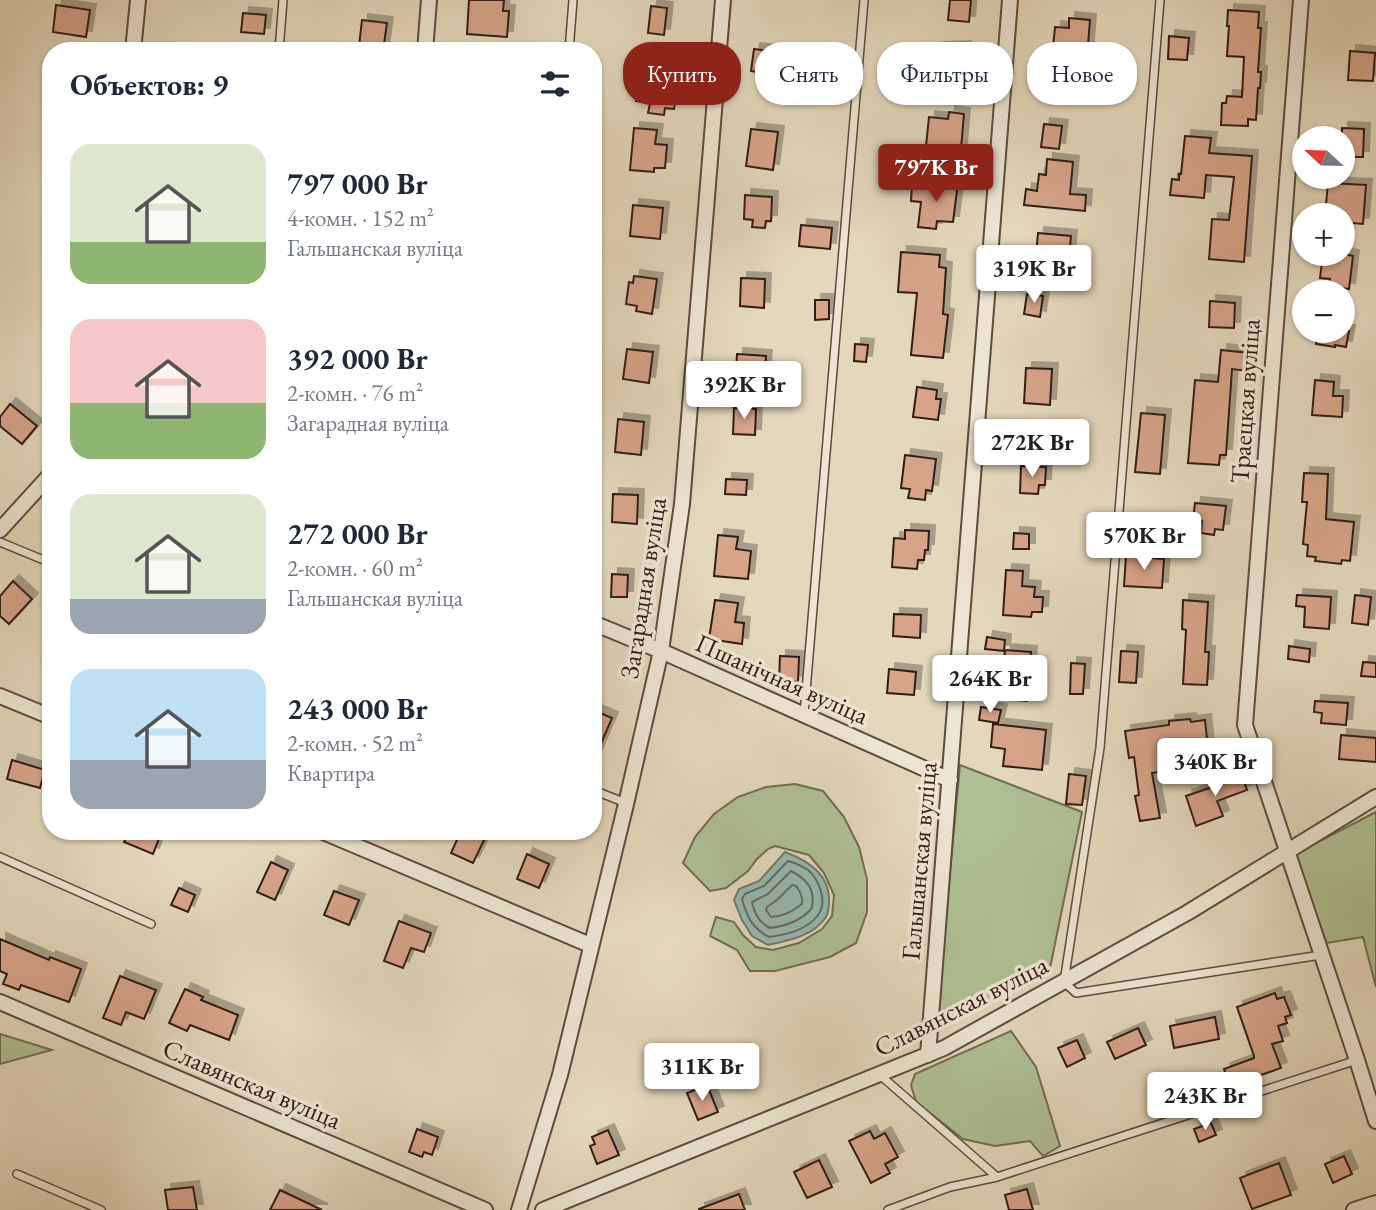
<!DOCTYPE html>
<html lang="ru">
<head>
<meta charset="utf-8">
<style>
	:root { --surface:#fff; --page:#f2f2f3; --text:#1f2937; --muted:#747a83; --accent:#8f2418 }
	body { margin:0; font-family:"EB Garamond",serif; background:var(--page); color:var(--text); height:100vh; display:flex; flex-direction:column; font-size:26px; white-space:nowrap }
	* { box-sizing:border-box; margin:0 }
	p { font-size:23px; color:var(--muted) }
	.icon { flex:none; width:38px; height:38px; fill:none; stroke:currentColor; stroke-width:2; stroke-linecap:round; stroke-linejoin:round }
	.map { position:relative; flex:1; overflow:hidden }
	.details { position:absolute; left:42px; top:42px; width:560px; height:798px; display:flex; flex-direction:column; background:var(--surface); border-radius:28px; box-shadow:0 2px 5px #0004 }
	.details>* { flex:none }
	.banner { position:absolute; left:623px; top:42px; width:648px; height:63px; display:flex; gap:14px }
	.needle { width:46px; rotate:292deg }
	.buttons { position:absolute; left:1292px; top:126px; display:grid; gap:14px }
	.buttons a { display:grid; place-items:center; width:63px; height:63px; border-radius:50%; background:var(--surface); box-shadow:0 2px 5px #0004; font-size:35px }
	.price { position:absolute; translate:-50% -60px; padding:0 16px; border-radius:7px; background:#fff; color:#222; font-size:23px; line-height:46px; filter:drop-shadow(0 2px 4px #0008) }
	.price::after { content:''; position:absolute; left:50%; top:42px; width:21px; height:16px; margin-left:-10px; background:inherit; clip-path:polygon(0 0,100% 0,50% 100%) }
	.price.active { background:var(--accent); color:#fff }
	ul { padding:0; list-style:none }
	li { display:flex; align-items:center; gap:21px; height:175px; padding:0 28px }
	li span { display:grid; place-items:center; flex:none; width:196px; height:140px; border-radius:21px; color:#555 }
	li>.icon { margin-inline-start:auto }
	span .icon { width:84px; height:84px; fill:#fffc; stroke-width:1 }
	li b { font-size:30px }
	h2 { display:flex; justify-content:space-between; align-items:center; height:84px; padding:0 28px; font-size:30px }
	.pill { padding:0 24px; border-radius:28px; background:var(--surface); box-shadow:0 2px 5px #0004; font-size:24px; line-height:63px }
	.pill.active { background:var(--accent); color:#fff }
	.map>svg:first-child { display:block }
	.green { fill:#afc094; stroke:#716e54; stroke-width:2 }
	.water { fill:#95bab1; stroke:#6e7b72; stroke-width:2 }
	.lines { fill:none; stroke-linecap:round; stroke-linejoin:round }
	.shore { stroke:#646b62; stroke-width:2 }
	.building { fill:#d7a48a; stroke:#331c13; stroke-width:2; filter:url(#shadow) }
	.lane-casing { stroke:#5f4b3d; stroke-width:10 }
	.street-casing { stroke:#5f4b3d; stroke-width:18 }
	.lane { stroke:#ede6d3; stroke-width:7 }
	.street { stroke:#ede6d3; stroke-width:14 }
	.labels { text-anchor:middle; stroke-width:7; stroke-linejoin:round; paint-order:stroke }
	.street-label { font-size:26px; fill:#331c13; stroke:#ede6d3 }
</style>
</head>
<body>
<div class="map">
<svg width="1376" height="1210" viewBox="0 0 1376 1210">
	<defs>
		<filter id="shadow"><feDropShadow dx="6" dy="-6" stdDeviation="0" flood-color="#0004"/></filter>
	</defs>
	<rect width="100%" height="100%" fill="#e4d8bc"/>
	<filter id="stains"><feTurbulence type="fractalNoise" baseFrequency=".00286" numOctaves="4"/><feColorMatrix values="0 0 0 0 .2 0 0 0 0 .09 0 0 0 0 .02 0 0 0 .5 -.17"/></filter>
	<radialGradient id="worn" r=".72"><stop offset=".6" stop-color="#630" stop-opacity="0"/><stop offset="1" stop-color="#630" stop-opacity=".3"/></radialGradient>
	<!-- green -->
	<path class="green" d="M960,765L1082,812L1050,968L935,1032Z
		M795,784L823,791L844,817L859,847L867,879V912L856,943L830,957L775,971H750L737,950L710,936L716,917L734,922L743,935L756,947L773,950L799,943L822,929L832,916L834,895L824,873L809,855L775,846L768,849L757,859L748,871L726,888L710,891L683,863L695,837L714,814L738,797L766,787Z
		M1376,812V987L1363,937L1327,943L1293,855Z
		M1011,1031L1036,1067L1060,1146L1043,1156L1030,1141L995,1146L963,1139L916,1102L911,1085L915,1074Z
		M0,1034L52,1050L0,1064Z"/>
	<!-- water -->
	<path class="water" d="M785,852C807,860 830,874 829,901C829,906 828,913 826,917C814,936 787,941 768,945L752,936L742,920L734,900L739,889L759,881Z"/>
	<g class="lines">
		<!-- shore -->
		<path class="shore" d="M788,861C795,863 802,866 808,870C819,879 828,902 818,915C807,930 786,935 769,937C752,928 747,917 742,899L745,894L764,886Z
			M791,871C808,880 815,889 812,908C801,921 786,926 770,928C760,923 754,913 752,902L768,894Z
			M792,885L796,886C800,891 803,897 802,904C793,911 782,917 771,917L766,910L767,907L777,900Z"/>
	</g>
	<!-- building -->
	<path class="building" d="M469,0H504L503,11H509L507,37L467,34Z
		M950,0H971L969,22L948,20Z
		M56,5L90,10L86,37L53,32Z
		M651,6L667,8L664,35L648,33Z
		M1228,10L1259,12L1258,28H1261L1258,72H1261L1260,88H1258L1256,120L1248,119V126L1221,125L1222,103H1226L1227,96L1242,97L1244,57L1227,56L1229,26H1227Z
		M243,13L266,15L264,34L241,32Z
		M1069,18L1090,20L1087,58L1066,57L1067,48L1053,47L1055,27L1069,28Z
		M362,20L387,23L383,51H361L362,47L359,46Z
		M1169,36L1189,38L1187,60L1168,59Z
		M965,47V56H973V68H965V86H939L938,48Z
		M754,49L794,54L792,76L786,75L784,92L765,90L767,74L751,71Z
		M1350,51L1375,53L1373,81L1348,80Z
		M640,76L670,80L669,90L677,91L674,109L665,108L664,115L648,113L650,103L636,101Z
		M949,112L964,114L961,149L926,146L929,117L948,119Z
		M1044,124L1062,126L1059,149L1041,147Z
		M634,128L657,130L655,144L667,145L665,168H654V172L630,170Z
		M1342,128L1364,129L1363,157H1342Z
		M751,129L778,132L773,170L746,166Z
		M1185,136L1211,138L1209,153L1252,156L1244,262L1209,259L1212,219L1229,220L1234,177L1206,175L1204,198L1170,195L1172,179L1179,180V174H1181Z
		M1047,159L1073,162L1070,194L1086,195L1085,211L1024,205L1026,189L1037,191L1039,174L1046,175Z
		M941,181L958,183L953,222L937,221L936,229L918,227L921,202L911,201L912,185L940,188Z
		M1328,183L1366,185L1363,224L1342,222V215H1325Z
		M745,195L772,197L771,221H766L765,228L752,227L753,220L744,219Z
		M633,205L663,208L660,239L630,236Z
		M801,225L832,228L830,249L799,246Z
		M1038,233L1071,236L1068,269L1035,266Z
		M901,252L940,255L939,267L946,268L943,314L948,315L943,358L911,355L917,293L898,292Z
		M1323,254H1344L1353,256L1349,289L1329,286L1330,279L1320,278Z
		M634,276L657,279L652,314L636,311L637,306L626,304L629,282L633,283Z
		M741,278L765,279L764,308L740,306Z
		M1027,294L1043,296L1040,317L1024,314Z
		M815,300H829V319L815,320Z
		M1210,301L1235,303L1234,328L1209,327Z
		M1318,331H1349L1346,347L1335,345V347L1316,344Z
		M855,344L868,345L866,362L854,361Z
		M627,349L653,352L649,383L623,379Z
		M1221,350L1250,353L1248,371L1232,369L1226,455H1220L1219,465L1188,463L1195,380L1218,382Z
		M737,354L766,356L764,381L749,380V387L735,386Z
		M1026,368L1052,369L1050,405L1024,403Z
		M1315,380L1334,382L1333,396H1343L1342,417L1312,415Z
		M917,387L937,390L936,399H941L938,420L913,417Z
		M10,404L37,426L22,444L0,426V417Z
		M734,408L756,409L755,435L733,434Z
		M1141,413L1165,415L1160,474L1135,472Z
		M618,419L644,422L641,455L615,452Z
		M905,455L936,459L932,491L926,490L925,500L908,498L910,489L901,488Z
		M1021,466L1046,467L1045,485H1039L1038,494L1020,493Z
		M1304,473L1328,474L1326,519L1354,522L1350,561L1342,560L1341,564L1315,561L1316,557L1307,556L1308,545L1303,544L1307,502H1302Z
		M726,479L747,480L746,495L725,494Z
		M613,494L638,495L637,524L612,522Z
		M1195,503L1226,506L1223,530L1215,529L1214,535L1201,533L1202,521L1193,520Z
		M905,530L929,531L928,550H925L924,560H918L917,569L892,567L894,538L905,539Z
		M1014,533L1029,534V549H1013Z
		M718,535L738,537L736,549L751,551L748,579L714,576Z
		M1126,556L1164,559L1162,588L1124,586Z
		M1006,570L1023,571L1022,586L1035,587L1034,597H1043L1042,612H1032L1031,617L1003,615Z
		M612,574L628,575L627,597H611Z
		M13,581L32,599L9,624L0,616V596Z
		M1297,595L1331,597L1329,629L1304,627L1305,607L1296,606Z
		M1355,595L1371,597L1368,625L1352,623Z
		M715,600L738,603L735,622L744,623L742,644L709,639Z
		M1183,600L1208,602L1205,652H1209L1207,685L1183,684L1186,630L1182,629Z
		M894,614L921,615L920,638L893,636Z
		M987,637L1005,640L1004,651L985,649Z
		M1289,646L1310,649L1309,662L1288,659Z
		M1005,650L1031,652L1027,701L1001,699Z
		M1121,651L1138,652L1136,683L1119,682Z
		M780,656L799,657L798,682L779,680Z
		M1363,662L1376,663V677L1361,676Z
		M1071,663L1085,664L1083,694H1070Z
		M889,669L916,672L914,695L887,693Z
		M1315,701L1348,703L1346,725L1321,723L1322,713L1314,712Z
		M981,707L1001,710L998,723L979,720Z
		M593,710L612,718L593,762Z
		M1190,719L1191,722L1205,720L1208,749L1197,750L1198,755L1162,759L1164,771L1152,773L1160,818L1140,821L1135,796L1139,795L1134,757L1129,758L1125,731L1169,725V721Z
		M993,724L1046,730L1042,770L1003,766L1005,749L991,747Z
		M1341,735L1376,738V762L1339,759Z
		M12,760L45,770L40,788L7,779Z
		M1240,770L1247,790L1217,801L1223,816L1196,826L1186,796L1227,782L1225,775Z
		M1069,774L1086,776L1082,805L1066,804Z
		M129,831H162L153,854L124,842Z
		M461,831H469L485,838L473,863L451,853Z
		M527,854L549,864L539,888L517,879Z
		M271,862L288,870L275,900L257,892Z
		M179,888L195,895L188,912L171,905Z
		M334,891L359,900L349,925L324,915Z
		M399,921L431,933L424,952L411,948L403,968L384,961Z
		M0,939L49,960L50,957L81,969L69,1002L21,985L19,990L3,984L7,974L0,971Z
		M120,976L156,990L144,1019L126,1012L121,1025L103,1018Z
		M185,989L203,997L201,1000L238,1015L229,1040L190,1025L187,1031L169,1023Z
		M1275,993L1277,999L1284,997L1291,1015L1285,1017L1287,1023L1278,1026L1283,1041L1272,1044L1281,1068L1230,1086L1224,1069L1254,1058V1056L1237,1007Z
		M1215,1017L1219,1039L1174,1048L1170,1026Z
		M1138,1028L1146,1045L1115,1059L1107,1042Z
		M1077,1040L1085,1058L1067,1067L1058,1048Z
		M707,1085L718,1112L698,1120L687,1093Z
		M1211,1123L1216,1135L1199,1142L1194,1129Z
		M417,1129L438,1137L432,1155L424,1152L422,1157L409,1152Z
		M608,1130L619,1155L597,1164L590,1146L595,1144L592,1137Z
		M870,1131L874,1139L885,1133L898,1157L885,1164L890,1173L871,1183L849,1141Z
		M1344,1156L1352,1174L1333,1183L1325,1164Z
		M819,1160L832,1187L807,1198L794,1172Z
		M1279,1163L1291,1195L1252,1209L1240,1178Z
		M193,1187L197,1210H168L165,1190Z
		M1027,1189L1033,1210H1009L1005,1195Z
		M280,1190L322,1210H270Z
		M739,1194L745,1210H699V1209Z"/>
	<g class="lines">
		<defs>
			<path id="lane" d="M1160,0L1100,748L1064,982L1076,993L1321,955
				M279,51L283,0
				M569,51L573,0
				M0,542L51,563
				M804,715L864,0
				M593,790L626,803
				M0,857L151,924
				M880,1075L997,1177
				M17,1174L101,1210
				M888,1210L950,1187L997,1177L1357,1060"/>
			<path id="street" d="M1301,0L1245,725L1357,1060L1376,1121
				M133,51L138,0
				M425,51L429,0
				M0,530L51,474
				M593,623L661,651L950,780
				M0,696L51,717
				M321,831L590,945
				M0,1002L485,1210
				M928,1055L1010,0
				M519,1210L560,1075L626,804L661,651L682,504L723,0
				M543,1210L944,1048L1187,913L1376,797
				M1354,1210L1376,1203"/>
		</defs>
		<!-- lane casing -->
		<use href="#lane" class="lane-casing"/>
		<!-- street casing -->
		<use href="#street" class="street-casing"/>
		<!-- lane -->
		<use href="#lane" class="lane"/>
		<!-- street -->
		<use href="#street" class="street"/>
	</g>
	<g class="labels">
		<!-- street labels -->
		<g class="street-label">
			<text transform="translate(1245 401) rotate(-86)" y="9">Траецкая вуліца</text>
			<text transform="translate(643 588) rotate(-81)" y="9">Загарадная вуліца</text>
			<text transform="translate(782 679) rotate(24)" y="9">Пшанічная вуліца</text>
			<text transform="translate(919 861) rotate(-85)" y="9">Гальшанская вуліца</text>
			<text transform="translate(961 1006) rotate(-27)" y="9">Славянская вуліца</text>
			<text transform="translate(252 1084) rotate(23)" y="9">Славянская вуліца</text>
		</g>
	</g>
	<rect width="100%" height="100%" filter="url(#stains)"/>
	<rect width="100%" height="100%" fill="url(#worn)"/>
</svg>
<div class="buttons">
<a><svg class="needle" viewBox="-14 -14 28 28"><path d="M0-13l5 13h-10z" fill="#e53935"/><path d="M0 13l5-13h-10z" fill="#747a83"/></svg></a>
<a>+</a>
<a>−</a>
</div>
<b class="price active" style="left:936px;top:204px">797K Br</b>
<b class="price" style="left:1034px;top:305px">319K Br</b>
<b class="price" style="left:744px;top:421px">392K Br</b>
<b class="price" style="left:1032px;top:479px">272K Br</b>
<b class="price" style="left:1144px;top:572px">570K Br</b>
<b class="price" style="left:990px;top:715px">264K Br</b>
<b class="price" style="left:1215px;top:798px">340K Br</b>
<b class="price" style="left:702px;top:1103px">311K Br</b>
<b class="price" style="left:1205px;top:1132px">243K Br</b>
<div class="banner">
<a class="pill active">Купить</a>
<a class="pill">Снять</a>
<a class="pill">Фильтры</a>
<a class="pill">Новое</a>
</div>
<section class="details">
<h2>Объектов: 9<svg class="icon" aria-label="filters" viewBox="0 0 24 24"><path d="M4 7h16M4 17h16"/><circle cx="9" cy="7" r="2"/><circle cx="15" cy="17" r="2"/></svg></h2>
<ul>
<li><span style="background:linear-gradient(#dfe7d0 70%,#8fb573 0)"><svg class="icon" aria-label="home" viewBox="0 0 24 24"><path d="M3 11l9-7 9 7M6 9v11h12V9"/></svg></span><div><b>797 000 Br</b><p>4-комн. · 152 m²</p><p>Гальшанская вуліца</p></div></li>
<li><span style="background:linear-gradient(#f6c9c9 60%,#8fb573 0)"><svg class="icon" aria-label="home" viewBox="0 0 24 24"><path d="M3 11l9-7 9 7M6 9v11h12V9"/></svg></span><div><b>392 000 Br</b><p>2-комн. · 76 m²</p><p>Загарадная вуліца</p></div></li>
<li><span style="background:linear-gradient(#dfe7d0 75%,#9aa5b1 0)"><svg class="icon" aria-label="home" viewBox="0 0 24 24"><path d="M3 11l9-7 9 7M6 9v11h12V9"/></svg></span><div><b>272 000 Br</b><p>2-комн. · 60 m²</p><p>Гальшанская вуліца</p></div></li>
<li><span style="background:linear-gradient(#bfe0f5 65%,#9aa5b1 0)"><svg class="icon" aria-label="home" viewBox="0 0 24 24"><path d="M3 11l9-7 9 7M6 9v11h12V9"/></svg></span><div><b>243 000 Br</b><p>2-комн. · 52 m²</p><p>Квартира</p></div></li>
</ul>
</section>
</div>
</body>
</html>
